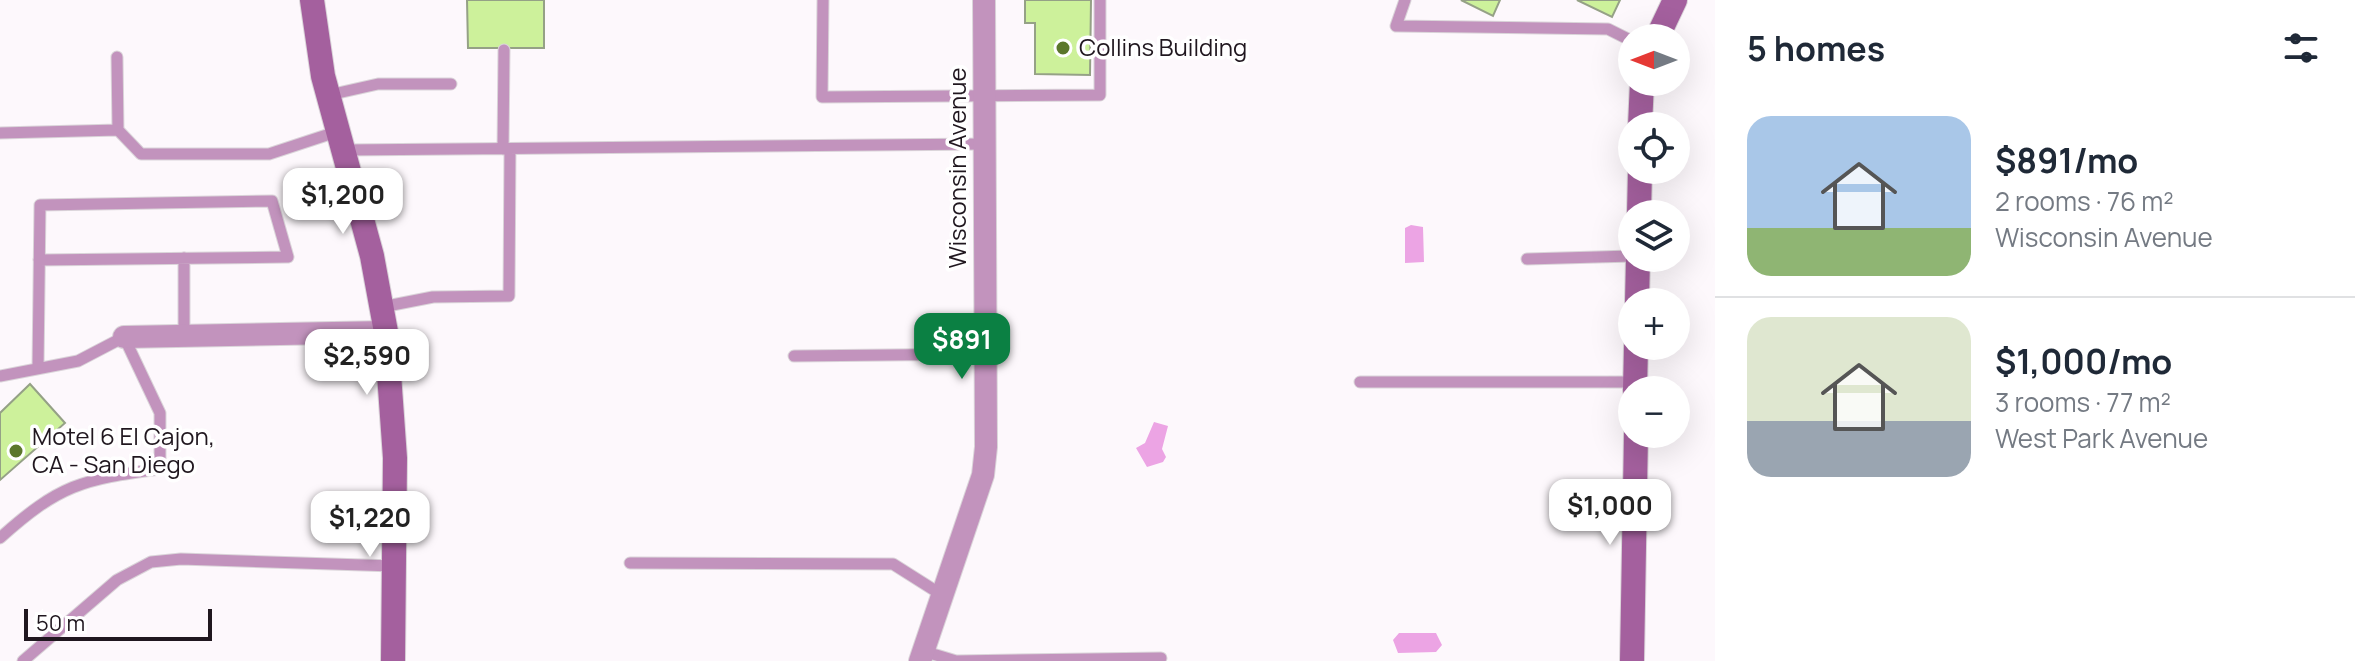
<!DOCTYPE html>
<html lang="en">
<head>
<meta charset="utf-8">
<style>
	:root { --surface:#fff; --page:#f6f6f7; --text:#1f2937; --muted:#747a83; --line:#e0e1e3; --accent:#0b8043 }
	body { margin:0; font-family:Manrope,sans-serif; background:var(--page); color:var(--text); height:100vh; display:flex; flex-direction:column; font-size:30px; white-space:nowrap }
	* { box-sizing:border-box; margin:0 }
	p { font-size:26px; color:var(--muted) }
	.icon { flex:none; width:44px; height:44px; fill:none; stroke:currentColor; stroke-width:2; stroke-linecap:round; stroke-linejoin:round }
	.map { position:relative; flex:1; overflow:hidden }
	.side { display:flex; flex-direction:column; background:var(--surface); width:640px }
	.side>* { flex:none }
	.needle { width:52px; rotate:270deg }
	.buttons { position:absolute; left:1618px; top:24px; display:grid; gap:16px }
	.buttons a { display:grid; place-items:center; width:72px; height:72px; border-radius:50%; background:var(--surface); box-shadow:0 8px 32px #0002; font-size:40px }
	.scale { position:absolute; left:24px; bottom:20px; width:188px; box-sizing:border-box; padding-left:8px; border:4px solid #20171f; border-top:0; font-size:22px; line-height:28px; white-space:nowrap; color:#20171f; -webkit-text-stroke:6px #fff; paint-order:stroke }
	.price { position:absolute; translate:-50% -68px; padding:0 18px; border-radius:16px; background:#fff; color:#222; font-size:26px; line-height:52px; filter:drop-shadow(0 2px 4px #0008) }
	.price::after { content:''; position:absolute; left:50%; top:48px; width:24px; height:18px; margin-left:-12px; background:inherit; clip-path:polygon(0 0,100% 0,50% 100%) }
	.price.on { background:var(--accent); color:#fff }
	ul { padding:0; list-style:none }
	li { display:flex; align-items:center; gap:24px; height:200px; padding:0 32px }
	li+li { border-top:2px solid var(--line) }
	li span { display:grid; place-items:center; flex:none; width:224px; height:160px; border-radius:24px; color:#555 }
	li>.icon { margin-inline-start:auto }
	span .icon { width:96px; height:96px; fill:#fffc; stroke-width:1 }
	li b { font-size:34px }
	h2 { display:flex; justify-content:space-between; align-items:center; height:96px; padding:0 32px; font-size:34px }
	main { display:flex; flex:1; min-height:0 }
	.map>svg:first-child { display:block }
	.water { fill:#eca4e4 }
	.building { fill:#cdf19b; stroke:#95a186; stroke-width:2 }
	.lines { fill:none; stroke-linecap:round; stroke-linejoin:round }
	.lane-casing { stroke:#dad4d9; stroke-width:13 }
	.street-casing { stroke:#dad4d9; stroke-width:24 }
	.secondary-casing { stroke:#dad4d9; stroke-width:26 }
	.lane { stroke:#c293bd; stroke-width:11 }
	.street { stroke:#c293bd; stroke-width:22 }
	.secondary { stroke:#a4609e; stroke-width:24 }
	.poi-dot { fill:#5b772b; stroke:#fff; stroke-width:3 }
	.labels { text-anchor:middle; stroke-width:7; stroke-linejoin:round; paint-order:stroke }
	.poi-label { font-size:24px; fill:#20171f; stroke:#fff; text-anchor:start }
	.street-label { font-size:24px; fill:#20171f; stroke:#fff }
</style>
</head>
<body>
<main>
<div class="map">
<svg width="1715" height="661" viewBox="0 0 1715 661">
	<rect width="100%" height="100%" fill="#fdf8fc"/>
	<!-- water -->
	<path class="water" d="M1411,225L1423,227L1424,262L1405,263V228Z
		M1154,422L1168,426L1162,449L1166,457L1163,462L1147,467L1136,448L1145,443Z
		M1399,633H1436L1442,645L1436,652L1398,653L1393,640Z"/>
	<!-- building -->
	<path class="building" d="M467,0H544V48H468Z
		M1025,0H1091L1090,75L1035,74V23H1025Z
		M1461,0H1500L1493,16Z
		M1577,0H1620L1612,17Z
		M30,384L65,423L0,480V413Z"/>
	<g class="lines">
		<defs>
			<path id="lane" d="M823,0L822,97L1100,95V0
				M1405,0L1396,26L1608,29L1632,41
				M117,57L118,130L141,154H269L339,131
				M329,95L378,84H451
				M0,133L118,130
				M503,149L504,50
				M346,150L984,144
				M184,258V336
				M1527,259L1632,256
				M382,307L433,297L509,296L510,149
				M794,356L984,354
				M38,368L40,205L272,201L288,257L39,260
				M0,376L78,361L124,337L160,413V469C82,479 59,485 0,538
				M1360,382H1635
				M630,563L893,564L942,595
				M923,651L956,661L1161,658
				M23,661L117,580L151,562L181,559L394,566"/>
			<path id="street" d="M124,337L386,332
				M920,661L983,475L986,447L984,0"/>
			<path id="secondary" d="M312,0L323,76L372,256L386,332L395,458L393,661
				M1657,38L1675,0
				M1640,126L1642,82
				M1639,214L1640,170
				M1637,302L1638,258
				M1635,390L1636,346
				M1632,661L1636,434"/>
		</defs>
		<!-- lane casing -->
		<use href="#lane" class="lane-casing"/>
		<!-- street casing -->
		<use href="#street" class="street-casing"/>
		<!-- secondary casing -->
		<use href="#secondary" class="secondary-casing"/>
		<!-- lane -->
		<use href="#lane" class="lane"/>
		<!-- street -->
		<use href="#street" class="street"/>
		<!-- secondary -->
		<use href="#secondary" class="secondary"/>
	</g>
	<!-- markers -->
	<g class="poi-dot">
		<circle cx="1063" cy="48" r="8"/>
		<circle cx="16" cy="451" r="8"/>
	</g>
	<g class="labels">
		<!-- poi labels -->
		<g class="poi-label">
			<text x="1079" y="56">Collins Building</text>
			<text x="32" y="445">Motel 6 El Cajon,<tspan x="32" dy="28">CA - San Diego</tspan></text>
		</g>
		<!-- street labels -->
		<g class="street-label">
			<text transform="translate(958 168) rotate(-90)" y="8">Wisconsin Avenue</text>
		</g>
	</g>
</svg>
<div class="buttons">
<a><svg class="needle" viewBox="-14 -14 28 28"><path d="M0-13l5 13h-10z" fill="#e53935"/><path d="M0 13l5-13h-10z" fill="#747a83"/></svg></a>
<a><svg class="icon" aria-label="locate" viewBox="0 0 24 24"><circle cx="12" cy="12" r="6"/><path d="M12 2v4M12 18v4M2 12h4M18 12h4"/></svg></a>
<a><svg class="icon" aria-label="layers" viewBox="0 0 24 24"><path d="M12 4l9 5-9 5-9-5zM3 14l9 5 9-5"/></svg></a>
<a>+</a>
<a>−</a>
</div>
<div class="scale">50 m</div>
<b class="price" style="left:343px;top:236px">$1,200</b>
<b class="price on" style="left:962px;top:381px">$891</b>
<b class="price" style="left:367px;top:397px">$2,590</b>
<b class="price" style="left:1610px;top:547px">$1,000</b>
<b class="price" style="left:370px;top:559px">$1,220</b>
</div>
<section class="side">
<h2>5 homes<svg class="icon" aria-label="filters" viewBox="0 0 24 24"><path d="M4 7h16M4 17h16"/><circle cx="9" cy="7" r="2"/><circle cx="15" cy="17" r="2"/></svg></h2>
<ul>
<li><span style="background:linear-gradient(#a9c7e8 70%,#8fb573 0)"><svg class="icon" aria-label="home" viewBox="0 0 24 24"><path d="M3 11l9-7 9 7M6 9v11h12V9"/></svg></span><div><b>$891/mo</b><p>2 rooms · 76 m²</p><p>Wisconsin Avenue</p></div></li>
<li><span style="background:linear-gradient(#dfe7d0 65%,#9aa5b1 0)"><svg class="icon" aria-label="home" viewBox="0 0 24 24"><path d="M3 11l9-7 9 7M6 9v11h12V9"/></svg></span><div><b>$1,000/mo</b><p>3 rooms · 77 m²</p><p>West Park Avenue</p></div></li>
</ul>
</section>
</main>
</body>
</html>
